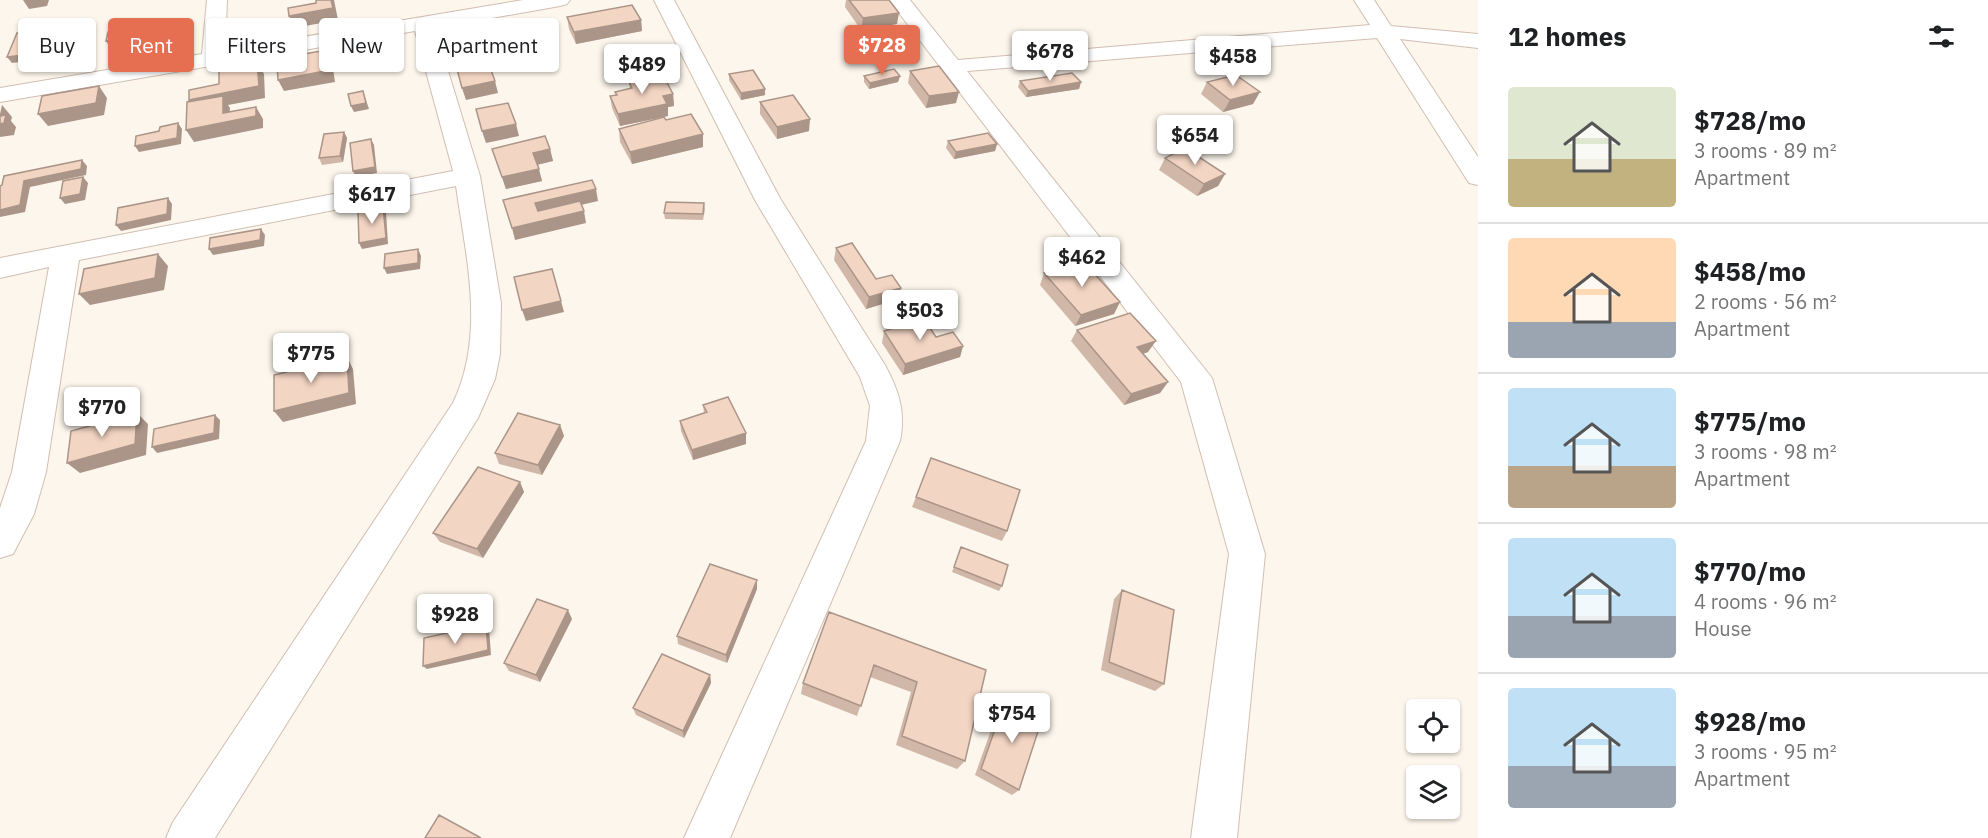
<!DOCTYPE html>
<html lang="en">
<head>
<meta charset="utf-8">
<style>
	:root { --surface:#fff; --page:#f6f6f6; --text:#202124; --muted:#757577; --line:#e0e0e0; --accent:#e76f51 }
	body { margin:0; font-family:"IBM Plex Sans",sans-serif; background:var(--page); color:var(--text); height:100vh; display:flex; flex-direction:column; font-size:22px; white-space:nowrap }
	* { box-sizing:border-box; margin:0 }
	p { font-size:20px; color:var(--muted) }
	.icon { flex:none; width:33px; height:33px; fill:none; stroke:currentColor; stroke-width:2; stroke-linecap:round; stroke-linejoin:round }
	.map { position:relative; flex:1; overflow:hidden }
	.sheet { display:flex; flex-direction:column; background:var(--surface); width:510px }
	.sheet>* { flex:none }
	.banner { position:absolute; left:18px; top:18px; width:570px; height:54px; display:flex; gap:12px }
	.tools { position:absolute; left:1406px; top:699px; display:grid; gap:12px }
	.tools a { display:grid; place-items:center; width:54px; height:54px; border-radius:6px; background:var(--surface); box-shadow:0 2px 4px #0004; font-size:30px }
	.price { position:absolute; translate:-50% -51px; padding:0 14px; border-radius:6px; background:#fff; color:#222; font-size:20px; line-height:39px; filter:drop-shadow(0 2px 3px #0008) }
	.price::after { content:''; position:absolute; left:50%; top:36px; width:18px; height:14px; margin-left:-9px; background:inherit; clip-path:polygon(0 0,100% 0,50% 100%) }
	.price.active { background:var(--accent); color:#fff }
	ul { padding:0; list-style:none }
	li { display:flex; align-items:center; gap:18px; height:150px; padding:0 30px }
	li+li { border-top:2px solid var(--line) }
	li span { display:grid; place-items:center; flex:none; width:168px; height:120px; border-radius:6px; color:#555 }
	li>.icon { margin-inline-start:auto }
	span .icon { width:72px; height:72px; fill:#fffc; stroke-width:1 }
	li b { font-size:26px }
	h2 { display:flex; justify-content:space-between; align-items:center; height:72px; padding:0 30px; font-size:26px }
	.tag { padding:0 21px; border-radius:6px; background:var(--surface); box-shadow:0 2px 4px #0004; font-size:21px; line-height:54px }
	.tag.active { background:var(--accent); color:#fff }
	main { display:flex; flex:1; min-height:0 }
	.map>svg:first-child { display:block }
	.lines { fill:none; stroke-linecap:round; stroke-linejoin:round }
	.minor-casing { stroke:#d1beb0; stroke-width:2 }
	.minor { fill:#fff; fill-rule:evenodd }
	.wall { fill:#d1b7a8 }
	.shaded-wall { fill:#aa9588 }
	.building { fill:#f3d5c3; stroke:#aa9588; stroke-width:1.5 }
</style>
</head>
<body>
<main>
<div class="map">
<svg width="1478" height="838" viewBox="0 0 1478 838">
	<rect width="100%" height="100%" fill="#fdf6ec"/>
	<g class="lines">
		<defs>
			<path id="minor" d="M207,0H227L225,50L523,0H570L567,4L560,6L435,28L480,176L501,303L500,354L495,379L478,418L215,838H166L173,822L453,403C486,334 466,258 456,186L79,260L46,472L34,514L13,554L0,558V508L12,472L49,267L0,278V258L453,171L415,31L0,102V88L202,54Z
				M654,0H674L781,200L885,365C899,391 906,412 900,441L730,838H684L866,441L870,406L860,377L755,200Z
				M889,0H910L958,60L1370,25L1354,0H1374L1391,26L1478,34V48L1400,39L1478,157V185L1469,183L1377,38L967,71L1212,378L1265,554L1237,838H1191L1229,554L1181,382Z"/>
		</defs>
		<!-- minor casing -->
		<use href="#minor" class="minor-casing"/>
		<!-- minor -->
		<use href="#minor" class="minor"/>
	</g>
	<!-- wall -->
	<path class="wall" d="M846,0H889L897,24L861,30L845,7Z
		M567,17L641,20L642,31L576,44L569,29Z
		M910,71L956,103L926,108L908,83Z
		M729,74L765,89V95L741,100L729,80Z
		M864,76H900L898,82L869,89L864,82Z
		M1020,81L1081,82L1079,89L1026,97L1018,87Z
		M629,82L673,94L674,106L668,107V116L620,126L612,108L610,96L616,95L615,92L630,89Z
		M1207,82L1253,104L1223,112L1201,94Z
		M760,102L809,131L777,139L760,114Z
		M666,120L703,147L632,164L620,142L619,129Z
		M344,132L347,138L343,162L322,165L319,158Z
		M948,141L997,144L995,151L954,159L946,148Z
		M492,149H550L553,161L537,165L542,181L506,189Z
		M1165,158L1225,174L1218,186L1197,196L1159,170Z
		M704,203L705,210L703,220L665,219L664,213Z
		M836,248L876,279L899,299L866,309L834,260Z
		M1044,273L1114,314L1075,326L1040,285Z
		M1077,330L1148,352L1143,354L1168,382L1160,393L1124,405L1071,341Z
		M884,331L936,337L963,346L960,357L903,375L882,343Z
		M703,405L746,444L693,460L681,431L680,421L704,413Z
		M560,425L564,436L542,475L499,464L495,453Z
		M520,482L524,492L483,558L440,542L433,533Z
		M916,497L1007,531L1002,541L912,507Z
		M961,547L1002,586L999,591L952,572Z
		M757,580V589L727,663L678,644L677,636Z
		M1122,590L1164,684L1155,691L1101,670L1114,599Z
		M829,612L986,670L965,761L957,769L896,745L911,692L870,677L857,716L801,694L803,683Z
		M572,619L540,682L509,671L504,663Z
		M710,675L711,683L684,738L636,715L633,708Z
		M1006,698L1019,790L1012,795L975,775L1000,705Z"/>
	<!-- shaded-wall -->
	<path class="shaded-wall" d="M23,0H49L47,6L29,9Z
		M331,0H334L338,20L294,28L289,16Z
		M899,13L897,24L861,30L863,18Z
		M641,20L642,31L576,44L574,32Z
		M173,21L177,27L175,36L177,38L176,45L126,54L122,48L173,36L110,47L106,41Z
		M32,31L37,37L28,61L12,63L7,57Z
		M513,38L515,50L499,53L501,63L472,69L468,57L494,42Z
		M395,44L399,59L366,65L363,59Z
		M327,50L332,62L335,82L284,91L278,80Z
		M358,51L363,66L347,69L345,63Z
		M257,62L264,74L265,98L228,105L230,108L229,121L256,107L263,119V128L194,142L186,130L196,112L189,100L259,86Z
		M900,76L898,82L869,89L870,83Z
		M495,81L498,93L466,100L462,88Z
		M1081,82L1079,89L1026,97L1028,91Z
		M99,86L107,98L104,115L48,126L38,114Z
		M765,89V95L741,100V93Z
		M363,91L369,109L354,112L351,106Z
		M959,92L956,103L926,108L929,96Z
		M1260,92L1253,104L1223,112L1230,100Z
		M673,94L674,106L668,107V116L620,126L618,114L663,96Z
		M2,105L12,117L11,121L16,127L14,135L0,137V114Z
		M810,119L809,131L777,139V127Z
		M178,123L182,129L181,144L139,152L135,146Z
		M516,124L519,136L486,143L482,131Z
		M344,132L347,138L343,162L340,156Z
		M703,134V147L632,164L630,152Z
		M371,139L374,145L377,173L356,177L353,171Z
		M997,144L995,151L954,159L956,152Z
		M550,149L553,161L536,165L533,153Z
		M82,160L87,166L86,175L30,187L25,212L0,217V210L24,181Z
		M539,169L542,181L506,189L502,177Z
		M1225,174L1218,186L1197,196L1204,184Z
		M83,177L88,183L85,200L65,204L60,198Z
		M596,189L598,201L538,215L535,203Z
		M168,198L172,204L171,220L121,231L116,225Z
		M383,206L386,212L388,244L362,249L359,243Z
		M584,211L586,223L515,240L512,228Z
		M261,229L265,235L264,246L213,255L209,249Z
		M418,249L421,256L420,269L387,274L384,268Z
		M158,254L168,266L164,290L90,305L79,294Z
		M901,288L899,299L866,309L869,297Z
		M561,301L564,312L526,321L522,310Z
		M1120,302L1114,314L1075,326L1081,315Z
		M1156,341L1148,352L1130,358L1137,347Z
		M963,346L960,357L903,375L905,364Z
		M347,357L353,369L356,404L283,422L274,411Z
		M1168,382L1160,393L1124,405L1131,394Z
		M137,413L148,424L146,455L80,473L67,463Z
		M215,415L220,420L219,439L157,453L152,447Z
		M560,425L564,436L542,475L538,465Z
		M746,433V444L693,460L692,450Z
		M520,482L524,492L483,558L477,549Z
		M757,580V589L727,663L726,655Z
		M568,610L572,619L540,682L536,675Z
		M486,624L489,628L491,655L427,669L423,666Z
		M710,675L711,683L684,738L683,731Z"/>
	<!-- building -->
	<path class="building" d="M316,0H331L333,8L289,16L288,8L316,3Z
		M849,0H889L899,13L863,18Z
		M632,5L641,20L574,32L567,17Z
		M173,21V30L106,41L108,32Z
		M506,22L513,38L494,42L498,51L468,57L459,31Z
		M32,31L23,55L7,57L17,33Z
		M173,32V39L122,48L123,41Z
		M395,44L397,53L363,59L362,50Z
		M327,50L330,70L278,80L277,63L298,59V55Z
		M358,51L360,60L345,63L343,54Z
		M487,59L495,81L462,88L456,65Z
		M257,62L259,86L189,100V90L219,84V69Z
		M939,66L959,92L929,96L910,71Z
		M894,69L900,76L870,83L864,76Z
		M753,70L765,89L741,93L729,74Z
		M1072,73L1081,82L1028,91L1020,81Z
		M663,75L673,94L663,96L667,104L618,114L610,96L617,95L615,92L632,88L629,82Z
		M1236,75L1260,92L1230,100L1207,82Z
		M99,86L96,103L38,114L42,96Z
		M363,91L366,103L351,106L348,94Z
		M793,95L810,119L777,127L760,102Z
		M223,96V113L256,107V116L186,130L187,102Z
		M508,103L516,124L482,131L476,109Z
		M691,114L703,134L630,152L619,129L664,117L666,120Z
		M6,115L4,123L0,124V116Z
		M178,123L177,138L135,146L136,136L159,131L160,127Z
		M344,132L340,156L319,158L324,134Z
		M988,133L997,144L956,152L948,141Z
		M545,136L550,149L533,153L539,169L502,177L492,149Z
		M371,139L375,167L353,171L350,143Z
		M1185,148L1225,174L1204,184L1165,158Z
		M82,160L81,169L24,181L20,205L0,210V186L2,185L4,176Z
		M83,177L80,194L60,198L63,181Z
		M592,180L596,189L535,203L538,211L580,201L584,211L512,228L503,200Z
		M168,198L167,214L116,225L118,208Z
		M666,202L704,203L703,214L664,213Z
		M383,206L386,238L359,243L358,211Z
		M261,229L260,240L209,249L210,238Z
		M852,243L876,279L892,275L901,288L869,297L836,248Z
		M418,249V263L384,268L385,254Z
		M158,254L155,278L79,294L84,269Z
		M1083,261L1120,302L1081,315L1044,273Z
		M552,269L561,301L522,310L514,277Z
		M1130,313L1156,341L1137,347L1168,382L1131,394L1077,330Z
		M924,319L936,337L953,332L963,346L905,364L884,331Z
		M347,357L349,393L274,411V375Z
		M728,397L746,433L692,450L680,421L707,412L703,405Z
		M137,413L135,444L67,463L71,431Z
		M518,413L560,425L538,465L495,453Z
		M215,415L214,433L152,447L154,429Z
		M931,458L1020,490L1007,531L916,497Z
		M478,467L520,482L477,549L433,533Z
		M961,547L1008,565L1002,586L954,567Z
		M710,564L757,580L726,655L677,636Z
		M1122,590L1174,610L1164,684L1109,662Z
		M537,599L568,610L536,675L504,663Z
		M829,612L986,670L965,761L902,736L917,682L874,665L861,706L803,683Z
		M486,624L488,650L423,666L424,638Z
		M662,654L710,675L683,731L633,708Z
		M1006,698L1043,716L1019,790L981,769Z
		M439,815L481,838H425Z"/>
</svg>
<div class="tools">
<a><svg class="icon" aria-label="locate" viewBox="0 0 24 24"><circle cx="12" cy="12" r="6"/><path d="M12 2v4M12 18v4M2 12h4M18 12h4"/></svg></a>
<a><svg class="icon" aria-label="layers" viewBox="0 0 24 24"><path d="M12 4l9 5-9 5-9-5zM3 14l9 5 9-5"/></svg></a>
</div>
<b class="price active" style="left:882px;top:76px">$728</b>
<b class="price" style="left:1050px;top:82px">$678</b>
<b class="price" style="left:1233px;top:87px">$458</b>
<b class="price" style="left:642px;top:95px">$489</b>
<b class="price" style="left:1195px;top:166px">$654</b>
<b class="price" style="left:372px;top:225px">$617</b>
<b class="price" style="left:1082px;top:288px">$462</b>
<b class="price" style="left:920px;top:341px">$503</b>
<b class="price" style="left:311px;top:384px">$775</b>
<b class="price" style="left:102px;top:438px">$770</b>
<b class="price" style="left:455px;top:645px">$928</b>
<b class="price" style="left:1012px;top:744px">$754</b>
<div class="banner">
<a class="tag">Buy</a>
<a class="tag active">Rent</a>
<a class="tag">Filters</a>
<a class="tag">New</a>
<a class="tag">Apartment</a>
</div>
</div>
<section class="sheet">
<h2>12 homes<svg class="icon" aria-label="filters" viewBox="0 0 24 24"><path d="M4 7h16M4 17h16"/><circle cx="9" cy="7" r="2"/><circle cx="15" cy="17" r="2"/></svg></h2>
<ul>
<li><span style="background:linear-gradient(#dfe7d0 60%,#c2b280 0)"><svg class="icon" aria-label="home" viewBox="0 0 24 24"><path d="M3 11l9-7 9 7M6 9v11h12V9"/></svg></span><div><b>$728/mo</b><p>3 rooms · 89 m²</p><p>Apartment</p></div></li>
<li><span style="background:linear-gradient(#ffd9b3 70%,#9aa5b1 0)"><svg class="icon" aria-label="home" viewBox="0 0 24 24"><path d="M3 11l9-7 9 7M6 9v11h12V9"/></svg></span><div><b>$458/mo</b><p>2 rooms · 56 m²</p><p>Apartment</p></div></li>
<li><span style="background:linear-gradient(#bfe0f5 65%,#b9a48a 0)"><svg class="icon" aria-label="home" viewBox="0 0 24 24"><path d="M3 11l9-7 9 7M6 9v11h12V9"/></svg></span><div><b>$775/mo</b><p>3 rooms · 98 m²</p><p>Apartment</p></div></li>
<li><span style="background:linear-gradient(#bfe0f5 65%,#9aa5b1 0)"><svg class="icon" aria-label="home" viewBox="0 0 24 24"><path d="M3 11l9-7 9 7M6 9v11h12V9"/></svg></span><div><b>$770/mo</b><p>4 rooms · 96 m²</p><p>House</p></div></li>
<li><span style="background:linear-gradient(#bfe0f5 65%,#9aa5b1 0)"><svg class="icon" aria-label="home" viewBox="0 0 24 24"><path d="M3 11l9-7 9 7M6 9v11h12V9"/></svg></span><div><b>$928/mo</b><p>3 rooms · 95 m²</p><p>Apartment</p></div></li>
</ul>
</section>
</main>
</body>
</html>
